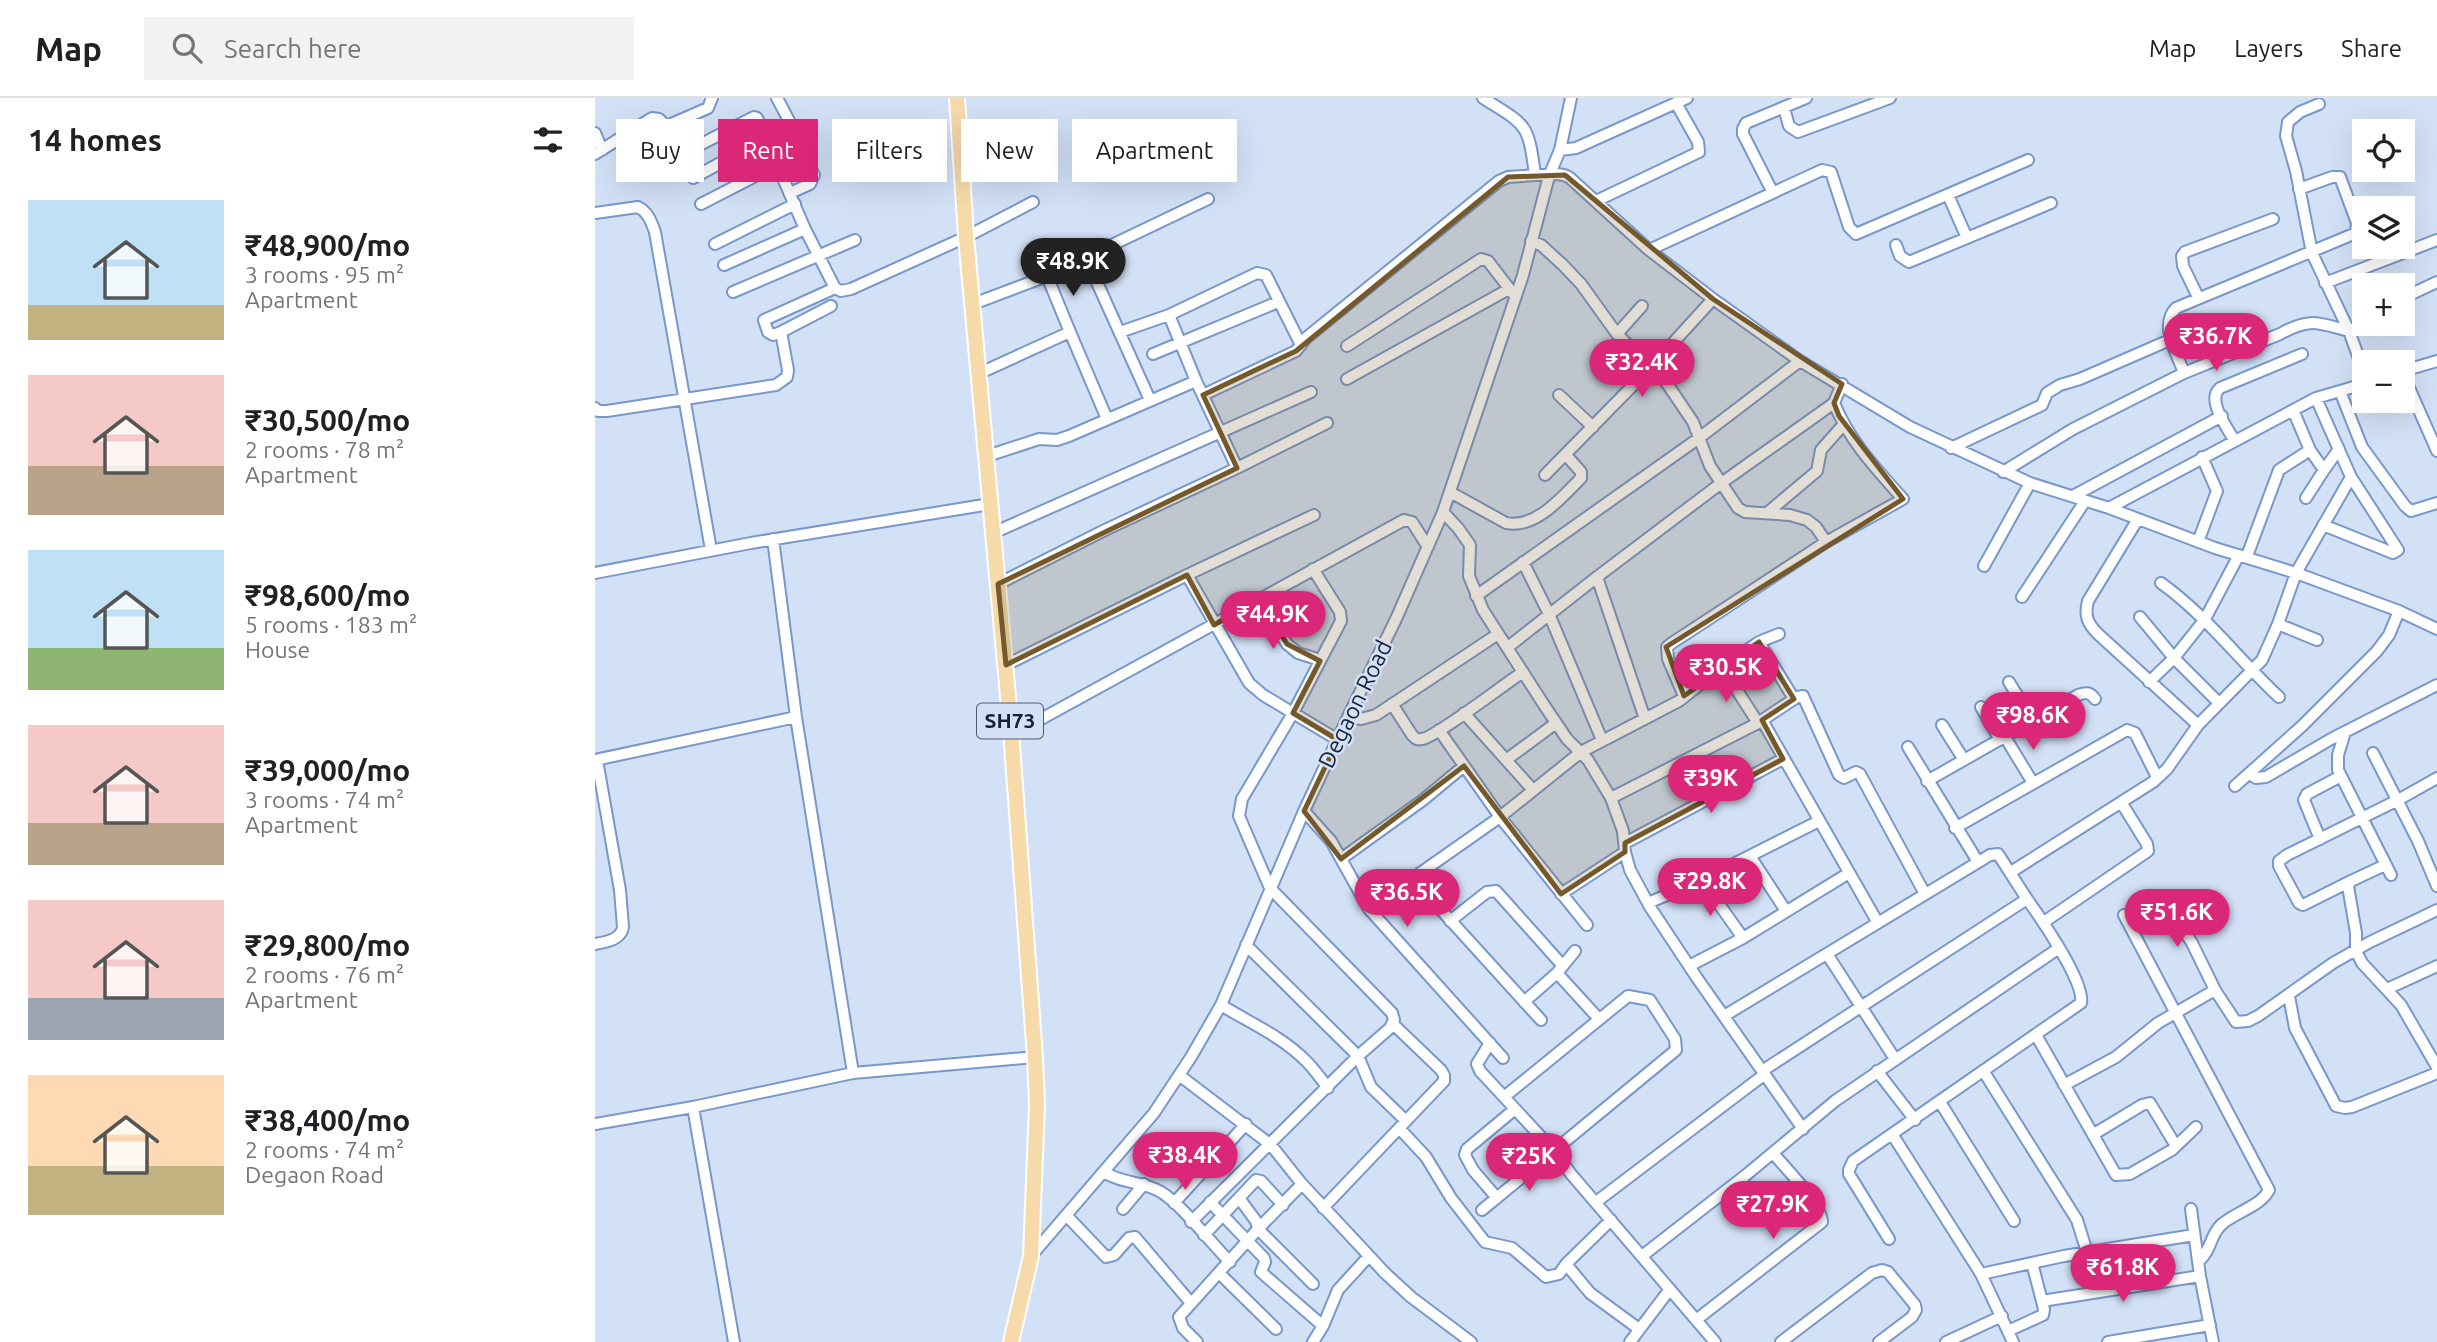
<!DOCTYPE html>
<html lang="en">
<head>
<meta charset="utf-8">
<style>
	:root { --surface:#fff; --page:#f2f2f2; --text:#202124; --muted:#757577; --line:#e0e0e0; --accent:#db2777 }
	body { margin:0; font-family:Ubuntu,sans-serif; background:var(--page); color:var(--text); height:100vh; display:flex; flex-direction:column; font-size:26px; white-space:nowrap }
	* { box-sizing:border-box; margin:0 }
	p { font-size:23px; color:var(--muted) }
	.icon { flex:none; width:38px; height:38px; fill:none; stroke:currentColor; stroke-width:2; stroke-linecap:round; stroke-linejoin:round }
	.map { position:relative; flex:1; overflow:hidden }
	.panel { display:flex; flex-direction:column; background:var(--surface); width:595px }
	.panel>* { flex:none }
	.hud { position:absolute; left:21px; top:21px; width:665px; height:63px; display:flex; gap:14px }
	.buttons { position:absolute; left:1757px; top:21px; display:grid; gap:14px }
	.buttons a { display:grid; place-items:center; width:63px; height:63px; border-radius:0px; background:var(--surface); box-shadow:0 7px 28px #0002; font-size:35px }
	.price { position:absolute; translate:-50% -60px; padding:0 16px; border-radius:24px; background:var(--accent); color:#fff; font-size:23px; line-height:46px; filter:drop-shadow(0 2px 4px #0008) }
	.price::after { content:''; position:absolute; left:50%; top:42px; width:21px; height:16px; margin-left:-10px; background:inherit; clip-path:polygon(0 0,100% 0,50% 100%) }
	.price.on { background:#222; color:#fff }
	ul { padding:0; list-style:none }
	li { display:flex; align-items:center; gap:21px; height:175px; padding:0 28px }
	li span { display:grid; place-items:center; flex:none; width:196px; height:140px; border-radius:0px; color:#555 }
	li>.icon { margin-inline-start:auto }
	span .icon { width:84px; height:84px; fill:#fffc; stroke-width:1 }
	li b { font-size:30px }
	h2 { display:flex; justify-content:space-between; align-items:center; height:84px; padding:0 28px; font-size:30px }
	.pill { padding:0 24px; border-radius:0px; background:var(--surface); box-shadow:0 7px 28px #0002; font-size:24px; line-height:63px }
	.pill.on { background:var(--accent); color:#fff }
	header { display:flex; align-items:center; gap:42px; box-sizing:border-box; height:98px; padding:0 35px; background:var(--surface); border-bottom:2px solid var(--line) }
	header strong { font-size:33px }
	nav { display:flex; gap:38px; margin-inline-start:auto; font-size:24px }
	.search { width:490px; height:63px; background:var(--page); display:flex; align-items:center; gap:18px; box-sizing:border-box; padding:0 24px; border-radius:0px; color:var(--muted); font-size:26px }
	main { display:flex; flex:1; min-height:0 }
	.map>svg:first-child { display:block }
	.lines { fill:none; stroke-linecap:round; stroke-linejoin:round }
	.minor-casing { stroke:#7897ca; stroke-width:14 }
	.major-casing { stroke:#fff; stroke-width:18 }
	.minor { stroke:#fff; stroke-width:10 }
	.major { stroke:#f6daaa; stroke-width:14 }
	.marked { fill:#73592b; fill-opacity:0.2; stroke:#73592b; stroke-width:5; stroke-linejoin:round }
	.labels { text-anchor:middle; stroke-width:5; stroke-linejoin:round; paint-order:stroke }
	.shield { fill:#d3e1f7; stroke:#4e5b6f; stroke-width:2 }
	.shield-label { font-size:21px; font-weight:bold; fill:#152135 }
	.street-label { font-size:23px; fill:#152135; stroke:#d3e1f7 }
</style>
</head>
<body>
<header>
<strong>Map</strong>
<div class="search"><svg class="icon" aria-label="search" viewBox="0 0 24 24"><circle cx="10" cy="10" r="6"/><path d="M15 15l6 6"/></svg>Search here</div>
<nav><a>Map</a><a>Layers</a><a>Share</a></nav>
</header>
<main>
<section class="panel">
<h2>14 homes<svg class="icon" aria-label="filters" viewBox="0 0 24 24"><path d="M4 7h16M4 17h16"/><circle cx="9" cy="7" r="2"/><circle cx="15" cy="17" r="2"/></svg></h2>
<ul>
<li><span style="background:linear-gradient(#bfe0f5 75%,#c2b280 0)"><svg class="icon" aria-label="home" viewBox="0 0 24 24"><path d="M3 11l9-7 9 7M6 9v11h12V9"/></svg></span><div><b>₹48,900/mo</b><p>3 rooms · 95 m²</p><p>Apartment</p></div></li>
<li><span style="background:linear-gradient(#f6c9c9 65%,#b9a48a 0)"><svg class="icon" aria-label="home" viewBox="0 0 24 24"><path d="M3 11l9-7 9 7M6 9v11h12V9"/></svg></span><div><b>₹30,500/mo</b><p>2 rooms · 78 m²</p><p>Apartment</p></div></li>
<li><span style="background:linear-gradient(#bfe0f5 70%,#8fb573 0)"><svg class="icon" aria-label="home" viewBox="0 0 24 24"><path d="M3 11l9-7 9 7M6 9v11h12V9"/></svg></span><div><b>₹98,600/mo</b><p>5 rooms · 183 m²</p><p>House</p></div></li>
<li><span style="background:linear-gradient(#f6c9c9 70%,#b9a48a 0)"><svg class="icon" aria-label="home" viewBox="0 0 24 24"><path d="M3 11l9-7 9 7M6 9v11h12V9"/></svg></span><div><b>₹39,000/mo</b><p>3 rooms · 74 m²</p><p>Apartment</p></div></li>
<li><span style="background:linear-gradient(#f6c9c9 70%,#9aa5b1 0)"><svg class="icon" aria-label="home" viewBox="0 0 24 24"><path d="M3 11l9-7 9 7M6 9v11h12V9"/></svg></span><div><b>₹29,800/mo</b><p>2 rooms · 76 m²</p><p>Apartment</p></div></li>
<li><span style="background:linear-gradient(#ffd9b3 65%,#c2b280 0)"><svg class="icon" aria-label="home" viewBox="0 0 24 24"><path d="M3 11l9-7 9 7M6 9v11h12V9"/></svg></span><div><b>₹38,400/mo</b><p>2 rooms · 74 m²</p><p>Degaon Road</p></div></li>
</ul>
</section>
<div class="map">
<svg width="1842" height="1244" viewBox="0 0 1842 1244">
	<rect width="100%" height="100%" fill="#d3e1f7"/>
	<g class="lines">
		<defs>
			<path id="minor" d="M182,0L200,34L219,77L215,86L195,95
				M888,0C932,28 933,24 940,77C952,78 965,73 975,80L1054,152L1118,201L1205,263L1315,329L1435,385L1514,410L1620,450L1701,475L1804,513L1842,531
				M1724,6L1705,14L1693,24L1691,38L1701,73L1717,155L1754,233L1769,274
				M1189,10L1194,28L1203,34L1295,0
				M0,35L7,52
				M965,52L981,50L1092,0
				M0,56L57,20L64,21L70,27H74L113,10L117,0
				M87,56L159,19L162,20L210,131L240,190
				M98,80L171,40
				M1177,93L1148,36V31L1151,25L1211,0
				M1353,97L1372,140
				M1001,103L1104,54L1103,44L1081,5
				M106,106L182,67
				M0,115L43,109C53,114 56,123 60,134L116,452
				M936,143L946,147L968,167L986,186L1022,236L1071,284L1098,324L1115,368L1143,410L1150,414L1195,417L1212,422L1221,429L1231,444
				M120,146L200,106
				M1301,147L1305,158L1314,164L1456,105
				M1054,152L1227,72L1236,74L1254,129L1261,136L1433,62
				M491,160L555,302
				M129,167L210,131
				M452,178L475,234
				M1730,185L1842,142
				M138,194L260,142
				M1603,199L1588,168L1587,158L1590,154L1678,121
				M1808,200L1842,184
				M378,206L452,178L613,101
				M574,217L662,175L671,177L706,247
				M186,234L178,237L173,234L169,222L240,190L246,193L256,191L371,139L438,104
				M525,234L574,217L601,283L642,370L732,325
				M1022,236L1047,208
				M752,248L886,161L893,163L920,198
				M558,256L683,204
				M1808,273L1842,263
				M385,275L475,234L512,321
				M1589,275C1582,255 1564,227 1581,210L1761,135L1762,125L1745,79H1737L1704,91
				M1808,276L1842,353
				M752,281L914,191
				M1745,293L1767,349L1810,408L1816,413L1842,405
				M608,297L701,253L711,240L904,83L913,79L940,77
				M964,297L998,329
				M1721,300L1756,379L1803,452L1798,455L1728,427
				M0,310L3,313H12L181,287L192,279L193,272L186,234L236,208
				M1639,342C1632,329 1611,302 1625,290L1707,256
				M1356,350L1447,307L1452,295L1465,287L1485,281L1577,241
				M1715,352L1729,372L1744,351
				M392,358L444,341L462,342L474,338L601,283
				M1408,374L1478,331L1589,275L1685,236C1715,219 1723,225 1754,233L1769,225
				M950,377L1056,269L1118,201
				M855,394L911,425C941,431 967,399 986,380V374L971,357
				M1478,398L1627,318
				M1711,400L1729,372
				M1514,410L1721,300L1769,286
				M848,414L863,430L875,447L874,478L888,512L949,607L972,641L993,662L1016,700L1028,733L1030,754L1035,772L1055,809L1102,880L1208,1031
				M1172,415L1222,373L1226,352L1249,326
				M1543,421L1493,503C1489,518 1493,526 1503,536L1603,627
				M398,435L716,294
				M178,441L201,619L258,975
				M1603,444L1622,393L1607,359
				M1652,458L1684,372L1715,352L1698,312
				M928,464L954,516L1007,642
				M1389,468L1435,385
				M0,475L156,445L395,406
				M592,477L719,417
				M1566,485C1612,518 1643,561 1684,599
				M403,486L510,432L642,370
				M881,498L1104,340L1205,263
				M1427,499L1490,403
				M664,501L692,546L703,555L725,562
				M1545,519L1579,560L1624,605
				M1683,526L1722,542
				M1164,544L1199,601
				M913,549L1002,479
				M411,567L592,477L654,585L668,597L743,642
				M1127,569L1163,625
				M1414,584L1438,623
				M1554,584L1579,560L1610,521L1644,457
				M1089,598L1073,561L1072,549L1077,545L1231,444L1308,401C1282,372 1253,341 1239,305
				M797,606L817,637C821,641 821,642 827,641C841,639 911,585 928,574
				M1386,609L1405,642
				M869,615L938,692
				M753,619L766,621L781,617L903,536
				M1050,621L1002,479L1125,386L1239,305L1247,286
				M1167,622L1283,825
				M1347,627L1369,662
				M844,632L905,719L992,827
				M1750,634L1743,657V672L1796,777
				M415,638L809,422L817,424L833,449
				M1410,639L1438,685
				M1313,649L1383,764
				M1778,655L1823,743L1842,788
				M0,662L201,619
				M911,662L961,625
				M1655,676L1661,680L1671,679L1736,641L1842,587
				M1332,683L1483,597C1491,594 1495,594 1500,601
				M1640,688L1707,628L1782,553L1794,537L1804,513
				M1016,700L1163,625L1202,599L1208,598L1244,677L1249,680L1261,674L1265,676L1330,796
				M709,713L736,743L774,811L908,960
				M1360,730L1532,632L1540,635L1562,679
				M1725,741L1709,702L1712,696L1746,678
				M1030,745L1188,661
				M1155,758L1191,813
				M746,761L828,702L869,668
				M1790,767L1756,783L1753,788L1761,835V853L1767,865L1806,907L1842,969
				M1416,774L1558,684L1572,671L1603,627L1667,562L1683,526L1701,475L1756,379
				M818,781L946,922
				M1107,782L1148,840
				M1756,783L1708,807L1704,805L1684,768V763L1692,757L1803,702L1842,680
				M966,796L1030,754
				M1053,805L1107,782L1224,723
				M774,811L905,719L986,654L1084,603L1127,569L1164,544L1184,536
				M1529,817L1674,1092C1665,1109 1640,1114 1626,1127C1614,1139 1618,1150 1603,1164
				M855,823L892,794L901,793L968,868
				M1449,824L1553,753L1552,746L1526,704
				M0,846C11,844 26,842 28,829L25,792L2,662
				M651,847L763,958L776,989L811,1023
				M1232,856L1300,961
				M1094,868L1148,840L1254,775
				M962,875L1004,921
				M1792,891L1842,868
				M1620,892L1641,924L1653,923L1663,918L1738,865L1775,844L1842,812
				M1694,898L1700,930L1741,1008L1750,1010L1757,1009L1842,975
				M929,904L962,875L980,853
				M626,907C655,925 688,939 712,964C720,972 726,981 733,990
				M1129,918L1395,757L1403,756L1405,759L1432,801
				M1441,937L1521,1077L1535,1076L1577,1052L1601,1029
				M895,945L882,966L885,973L960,1054L976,1076L1120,1244
				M1167,973L1432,801C1445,819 1490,884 1486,905L1258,1063L1254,1072V1076L1294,1141
				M1282,973L1320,1022
				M1389,974L1482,1122L1492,1154
				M584,977L676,1047L707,1086L790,1175L816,1199L876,1244
				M1469,987L1521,959L1563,925L1620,892L1597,845L1573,808
				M1345,1004L1419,1123
				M98,1009L139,1244
				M0,1026L98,1009L258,975L440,959
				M804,1030L831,1059L856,1100L890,1144L917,1150L951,1179L964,1176L971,1166L1016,1122
				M1297,1036L1386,1176L1418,1244
				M1499,1036L1547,1007L1555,1005L1581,1048
				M509,1074C527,1086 548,1083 566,1094C586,1106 617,1146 635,1164
				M644,1100L661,1123L663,1131L718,1186
				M902,1100L878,1072L870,1057L872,1051L920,1011
				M615,1104L669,1160L670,1164L666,1174L728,1228
				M1001,1104L1170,976
				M579,1105L651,1026
				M728,1110L849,983V977L846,972L798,926
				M528,1111L549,1086
				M1596,1111L1605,1178L1618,1244
				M887,1112L1081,952L1080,941L1055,902L1033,898L909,999
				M471,1117L511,1159L519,1157L534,1140L540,1139L596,1205
				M596,1124L763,958L795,930L799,922L797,915L675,790L644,718L647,701L698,615L746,523L745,514L718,471
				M609,1137L661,1082L666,1083L688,1107
				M436,1158L559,1015L596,959L626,907L709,713L753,619L801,521L848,414L928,177L954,78L965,52L976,0
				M1047,1158L1151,1077L1240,1003L1464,850
				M971,1166L995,1195L1044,1231
				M624,1175L681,1231
				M1386,1176L1469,1158L1599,1137
				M1447,1203L1605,1178
				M1101,1222L1227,1124C1226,1105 1191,1071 1178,1055
				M1413,1233L1448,1217L1449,1211L1437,1165
				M602,1244L588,1230L584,1219L663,1131L707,1086
				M718,1244L728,1228L743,1192L774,1158
				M1035,1244L1075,1191
				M1186,1244L1277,1175L1287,1172L1293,1174L1320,1207L1321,1212L1317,1219L1284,1244
				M1351,1244L1407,1218
				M1513,1244L1615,1227"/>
			<path id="major" d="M362,0L371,139L415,620L440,959L442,1007L436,1158L416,1244"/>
		</defs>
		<!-- minor casing -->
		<use href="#minor" class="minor-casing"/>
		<!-- major casing -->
		<use href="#major" class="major-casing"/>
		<!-- minor -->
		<use href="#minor" class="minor"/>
		<!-- major -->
		<use href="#major" class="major"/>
	</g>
	<!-- marked area -->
	<path class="marked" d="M970,77L1118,201L1247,286L1239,305L1244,318L1308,401L1071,549L1089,598L1164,544L1199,601L1167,622L1188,661L1030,745V754L966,796L869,668L746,761L709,713L743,642L698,615L725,563L692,546L664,501L619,527L592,477L411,567L403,486L642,370L608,297L701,253L913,79Z"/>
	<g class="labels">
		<!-- shield labels -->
		<rect class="shield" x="382" y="605.5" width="66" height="35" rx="5"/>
		<g class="shield-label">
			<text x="415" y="630">SH73</text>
		</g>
		<!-- street labels -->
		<g class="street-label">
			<text transform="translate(760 606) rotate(-64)" y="8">Degaon Road</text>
		</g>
	</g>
</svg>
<div class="buttons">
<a><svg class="icon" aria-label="locate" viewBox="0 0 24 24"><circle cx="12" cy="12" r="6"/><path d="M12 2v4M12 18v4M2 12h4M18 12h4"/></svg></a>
<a><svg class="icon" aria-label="layers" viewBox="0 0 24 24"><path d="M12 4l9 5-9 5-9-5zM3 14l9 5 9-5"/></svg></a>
<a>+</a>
<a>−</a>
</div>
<b class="price on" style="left:478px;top:200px">₹48.9K</b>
<b class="price" style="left:1621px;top:275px">₹36.7K</b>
<b class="price" style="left:1047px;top:301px">₹32.4K</b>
<b class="price" style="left:678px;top:553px">₹44.9K</b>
<b class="price" style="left:1131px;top:606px">₹30.5K</b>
<b class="price" style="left:1438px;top:654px">₹98.6K</b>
<b class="price" style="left:1116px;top:717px">₹39K</b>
<b class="price" style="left:1115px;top:820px">₹29.8K</b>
<b class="price" style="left:812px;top:831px">₹36.5K</b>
<b class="price" style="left:1582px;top:851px">₹51.6K</b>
<b class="price" style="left:590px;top:1094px">₹38.4K</b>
<b class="price" style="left:934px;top:1095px">₹25K</b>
<b class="price" style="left:1178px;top:1143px">₹27.9K</b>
<b class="price" style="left:1528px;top:1206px">₹61.8K</b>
<div class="hud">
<a class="pill">Buy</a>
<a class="pill on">Rent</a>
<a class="pill">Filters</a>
<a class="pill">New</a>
<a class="pill">Apartment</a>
</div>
</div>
</main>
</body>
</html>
